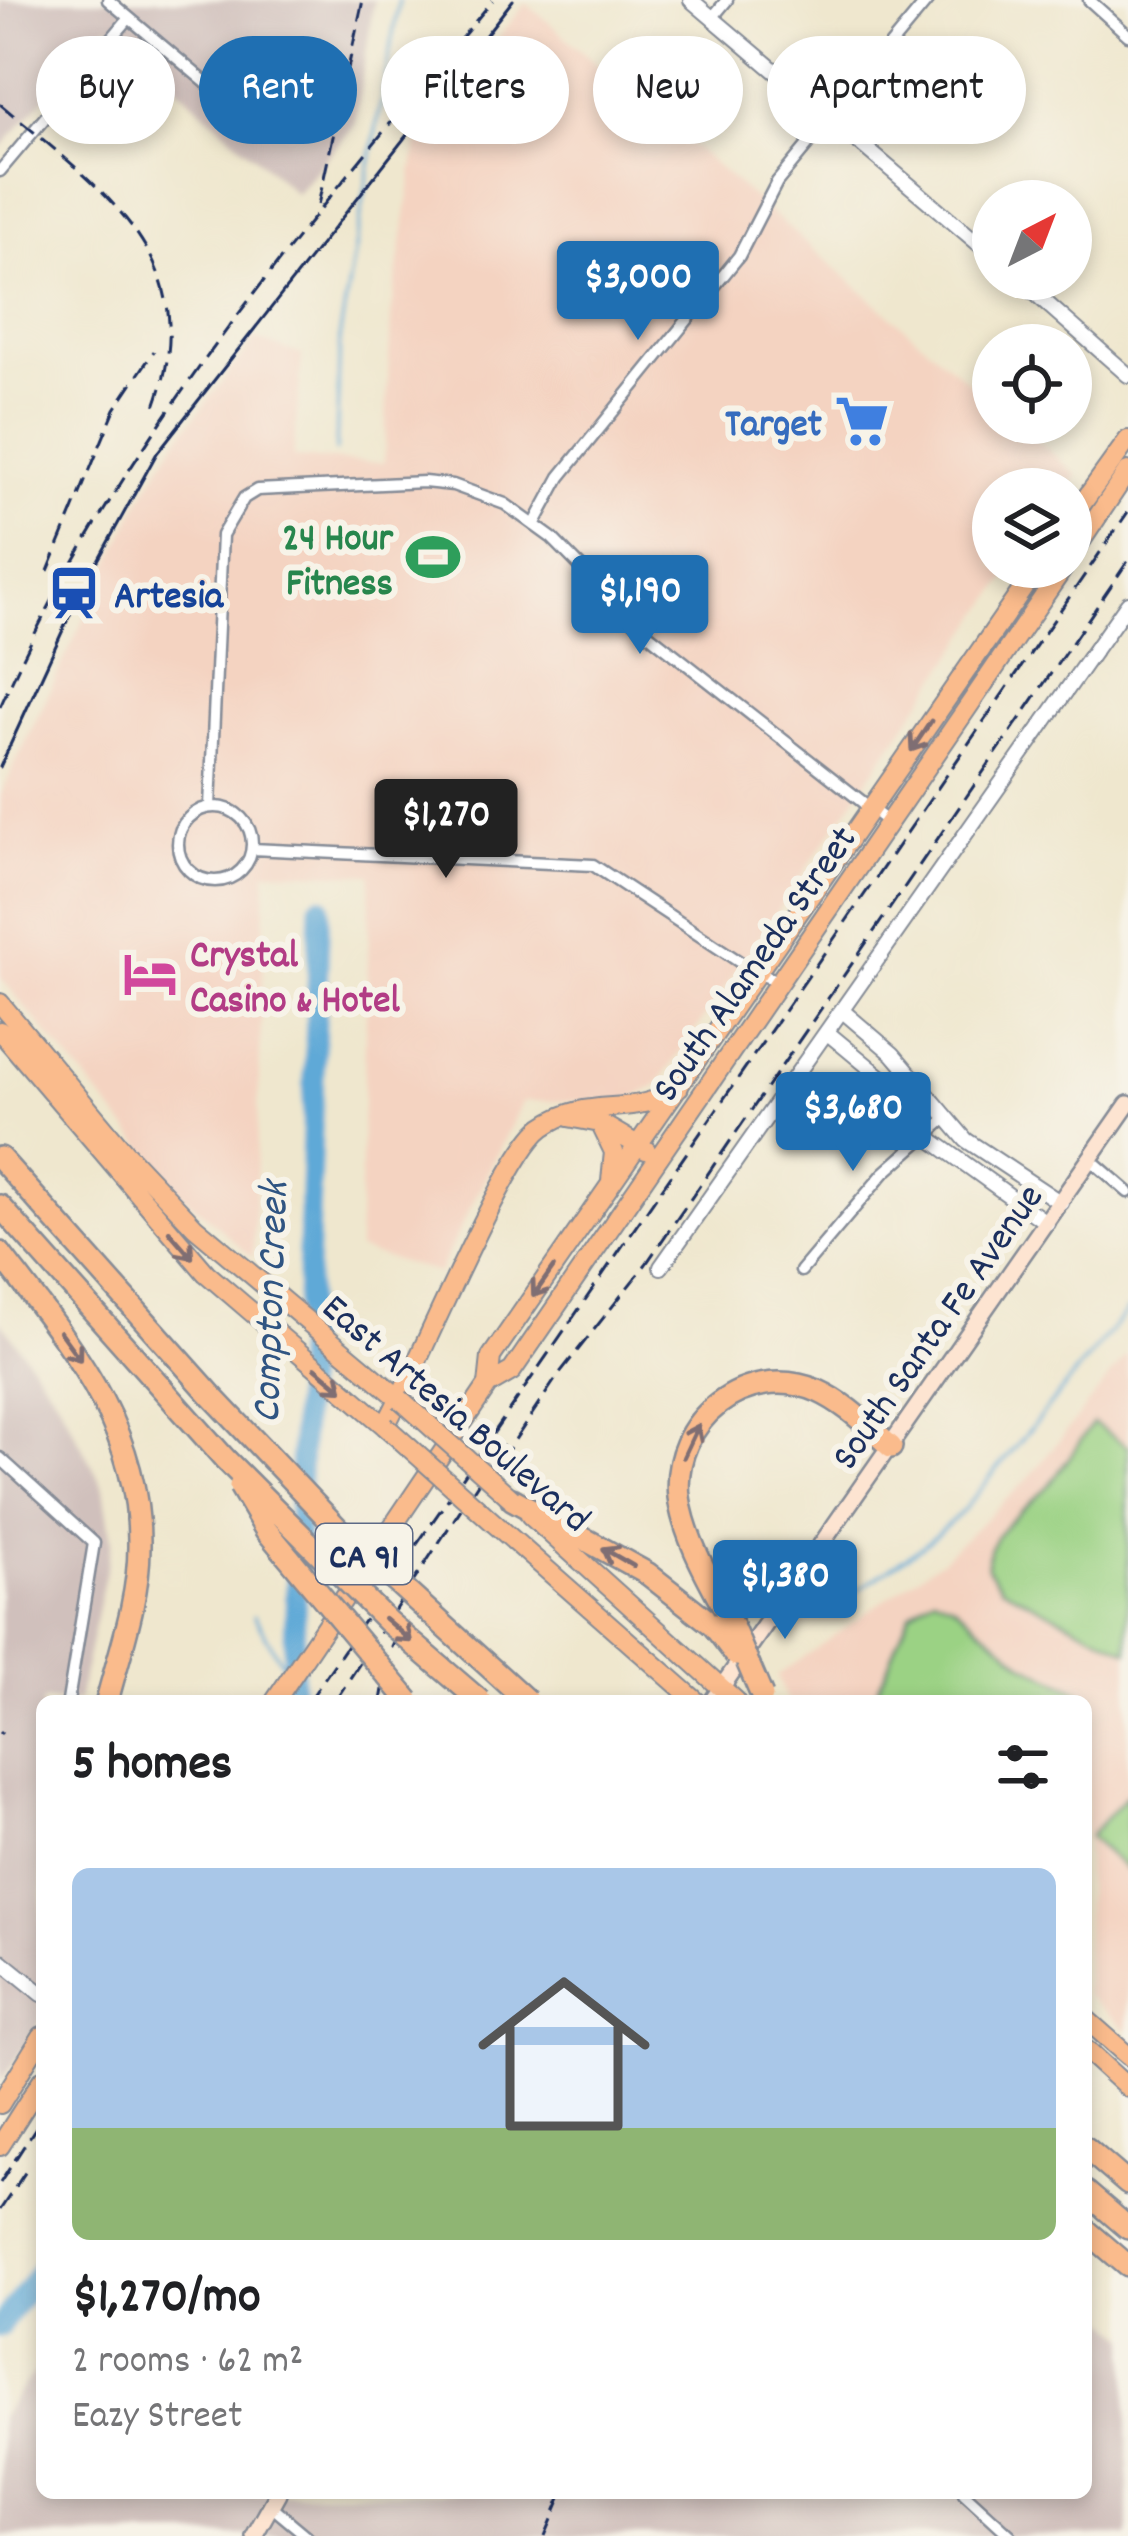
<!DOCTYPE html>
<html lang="en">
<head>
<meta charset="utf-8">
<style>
	:root { --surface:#fff; --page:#f2f2f2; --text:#202124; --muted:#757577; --accent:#1f6fb2 }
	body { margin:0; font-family:Dekko,sans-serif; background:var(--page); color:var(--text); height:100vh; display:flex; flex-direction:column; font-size:45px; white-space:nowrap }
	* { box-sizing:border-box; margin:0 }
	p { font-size:39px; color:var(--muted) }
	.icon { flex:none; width:66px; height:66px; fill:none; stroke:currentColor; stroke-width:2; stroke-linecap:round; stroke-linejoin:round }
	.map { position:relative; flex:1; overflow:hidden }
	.panel { position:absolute; left:36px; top:1695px; width:1056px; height:804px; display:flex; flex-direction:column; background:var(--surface); border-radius:18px; box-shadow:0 6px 18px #0003 }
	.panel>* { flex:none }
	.hud { position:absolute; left:36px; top:36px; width:1056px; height:108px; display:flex; gap:24px }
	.needle { width:78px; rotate:42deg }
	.buttons { position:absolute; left:972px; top:180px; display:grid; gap:24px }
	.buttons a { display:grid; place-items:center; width:120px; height:120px; border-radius:50%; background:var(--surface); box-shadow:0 6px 18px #0003; font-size:60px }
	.price { position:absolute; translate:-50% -102px; padding:0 27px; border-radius:12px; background:var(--accent); color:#fff; font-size:39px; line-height:78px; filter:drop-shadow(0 3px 6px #0008) }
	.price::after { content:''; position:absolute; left:50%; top:72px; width:36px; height:27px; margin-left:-18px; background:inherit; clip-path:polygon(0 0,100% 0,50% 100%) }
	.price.current { background:#222; color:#fff }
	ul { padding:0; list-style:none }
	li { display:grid; align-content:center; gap:24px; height:636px; padding:0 36px }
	li span { display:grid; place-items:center; height:372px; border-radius:18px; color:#555 }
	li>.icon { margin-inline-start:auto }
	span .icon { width:216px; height:216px; fill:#fffc; stroke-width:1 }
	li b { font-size:51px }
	h2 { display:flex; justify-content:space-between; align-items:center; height:144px; padding:0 36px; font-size:51px }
	.chip { padding:0 42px; border-radius:54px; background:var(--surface); box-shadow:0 6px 18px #0003; font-size:42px; line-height:108px }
	.chip.current { background:var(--accent); color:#fff }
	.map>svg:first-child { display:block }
	.built { fill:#f4d3c1 }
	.industrial { fill:#d0c0bc }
	.green { fill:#9bd284; stroke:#5b8071; stroke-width:3 }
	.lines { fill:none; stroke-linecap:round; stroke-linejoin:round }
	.stream { stroke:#5fa9d7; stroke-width:3 }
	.river { stroke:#5fa9d7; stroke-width:21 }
	.minor-casing { stroke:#858b96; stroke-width:15 }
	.tertiary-casing { stroke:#858b96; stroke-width:18 }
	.secondary-casing { stroke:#858b96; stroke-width:20 }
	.primary-casing { stroke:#858b96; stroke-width:22 }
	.motorway-casing { stroke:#858b96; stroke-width:26 }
	.minor { stroke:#fff; stroke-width:10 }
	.tertiary { stroke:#fff; stroke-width:14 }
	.secondary { stroke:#fde4d1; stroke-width:15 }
	.primary { stroke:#fabb8c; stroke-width:18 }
	.motorway { stroke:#fabb8c; stroke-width:21 }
	.tram { stroke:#1b2f5e; stroke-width:3 }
	.rail { stroke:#1b2f5e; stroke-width:3; stroke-dasharray:18 9; stroke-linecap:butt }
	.primary-bridge-casing { stroke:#858b96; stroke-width:22; stroke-linecap:butt }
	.motorway-bridge-casing { stroke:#858b96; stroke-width:26; stroke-linecap:butt }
	.primary-bridge { stroke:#fabb8c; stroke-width:18 }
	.motorway-bridge { stroke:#fabb8c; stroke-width:21 }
	.oneway { stroke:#7f6e73 }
	.labels { text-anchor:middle; stroke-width:12; stroke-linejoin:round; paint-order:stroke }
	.shield { fill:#f7f3e8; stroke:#5d6a87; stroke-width:3 }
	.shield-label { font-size:36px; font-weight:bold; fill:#1b2f5e }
	.shop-label { font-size:39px; font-weight:bold; fill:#366cbe; stroke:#f7f3e8; text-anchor:end }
	.leisure-label { font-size:39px; font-weight:bold; fill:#27864d; stroke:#f7f3e8; text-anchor:end }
	.transit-label { font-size:39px; font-weight:bold; fill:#164399; stroke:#f7f3e8; text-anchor:start }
	.hotel-label { font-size:39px; font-weight:bold; fill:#b23c85; stroke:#f7f3e8; text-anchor:start }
	.street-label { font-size:39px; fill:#1b2f5e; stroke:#f7f3e8 }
	.water-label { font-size:42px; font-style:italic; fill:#2f5482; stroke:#f7f3e8 }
</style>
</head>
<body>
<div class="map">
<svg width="1128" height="2536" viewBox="0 0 1128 2536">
	<rect width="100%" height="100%" fill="#f7f3e8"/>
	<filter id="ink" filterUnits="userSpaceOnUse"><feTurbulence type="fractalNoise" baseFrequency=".00833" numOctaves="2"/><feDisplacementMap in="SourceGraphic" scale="24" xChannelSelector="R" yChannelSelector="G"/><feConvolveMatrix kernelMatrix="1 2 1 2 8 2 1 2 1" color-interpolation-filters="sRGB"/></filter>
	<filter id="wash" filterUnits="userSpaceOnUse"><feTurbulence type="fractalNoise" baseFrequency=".004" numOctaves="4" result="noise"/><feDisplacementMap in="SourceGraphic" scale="48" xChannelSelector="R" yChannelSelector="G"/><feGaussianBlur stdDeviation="2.7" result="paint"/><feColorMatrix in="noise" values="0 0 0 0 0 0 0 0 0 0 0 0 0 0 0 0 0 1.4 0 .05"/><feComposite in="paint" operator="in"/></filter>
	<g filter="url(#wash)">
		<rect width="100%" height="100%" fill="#efe7ce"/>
		<!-- built -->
		<path class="built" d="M526,3L993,403V423H1017L1077,475L1068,489H993V567H1014L657,1086L626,1101H523L438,1273L358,1249L371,874L266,871L253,1258L181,1193L0,977V796L140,500L174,444L255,339L302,355L293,458L384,463L391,316L417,142Z
			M1128,1354V2031L1086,1994V1701H787L777,1676L941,1560L1028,1479Z"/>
		<!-- industrial -->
		<path class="industrial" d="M0,0H374L355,124L296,194L108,25L0,149Z
			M0,1320L58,1401L104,1488L112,1542L78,1701H42V2019L0,2083Z
			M1086,2303L1128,2336V2536H0V2417L42,2362V2493H1086Z"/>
		<!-- green -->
		<path class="green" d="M1093,1423L1128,1447V1651L1001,1587L987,1568C985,1532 1028,1509 1048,1486C1064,1467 1078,1444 1093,1423Z
			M934,1595L955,1605L1024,1664L1082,1693L1085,1701H873L910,1613Z
			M1128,1794V1871L1089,1837Z"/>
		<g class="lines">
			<!-- stream -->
			<path class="stream" d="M336,451L340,333L399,0
				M820,1615L923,1546L962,1512L1128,1310
				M254,1616L287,1671"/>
			<!-- river -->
			<path class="river" d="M292,1701L320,906
				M0,2327L42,2268"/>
		</g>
	</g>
	<g filter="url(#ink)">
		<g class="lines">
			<defs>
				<path id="minor" d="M108,0L248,118
					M1089,0L1128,35
					M712,18L727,0
					M0,171L129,18
					M534,525L560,477L739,256L777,182L928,0
					M210,807L222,535L244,498L257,490L424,482L453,485L505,504L552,538L642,629L888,822
					M178 844a37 37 0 1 1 74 0a37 37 0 1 1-74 0Z
					M252,849L593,865L758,974L780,981
					M1090,1159L1128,1192
					M801,1271L884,1173L945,1119
					M0,1458L94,1543L68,1701
					M964,2493L1011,2536
					M271,2506L307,2536"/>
				<path id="tertiary" d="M691,0L993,256
					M1019,279L1128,375
					M845,1013L893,1054L966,1140L1061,1203
					M829,1034L887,1082L925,1135L1047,1223
					M661,1267L1128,603
					M0,1960L42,1994"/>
				<path id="secondary" d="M712,1701L1128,1104
					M254,2536L278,2493"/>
				<path id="primary" d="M1071,519L1128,440
					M1071,556L1128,471
					M0,1003L126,1154L195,1227L400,1399
					M0,1031L206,1273L385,1426C417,1370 504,1155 543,1127C591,1093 633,1121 679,1087
					M568,1117L600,1123L646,1150
					M600,1123L614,1152L611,1181
					M488,1385L491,1357L1038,567
					M530,1515L736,1701
					M495,1524L696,1701
					M275,1701L488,1385L512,1371L1064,567
					M1086,2019L1128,2056
					M1086,2050L1128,2088
					M0,2104L42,2036
					M0,2146L42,2080"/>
				<path id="motorway" d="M0,1158L212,1396
					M0,1206L225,1459
					M0,1253C68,1343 141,1427 139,1547C139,1599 120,1651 107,1701
					M512,1499L648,1574L713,1625
					M724,1607C706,1574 684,1535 679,1497C670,1420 747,1361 818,1391C847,1404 868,1427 891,1447
					M1086,2148L1128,2184
					M1086,2192L1128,2228
					M1086,2230L1128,2266"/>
			</defs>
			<!-- minor casing -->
			<use href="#minor" class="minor-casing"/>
			<!-- tertiary casing -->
			<use href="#tertiary" class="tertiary-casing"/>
			<!-- secondary casing -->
			<use href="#secondary" class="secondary-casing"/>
			<!-- primary casing -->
			<use href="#primary" class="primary-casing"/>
			<!-- motorway casing -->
			<use href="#motorway" class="motorway-casing"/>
			<!-- minor -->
			<use href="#minor" class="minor"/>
			<!-- tertiary -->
			<use href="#tertiary" class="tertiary"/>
			<!-- secondary -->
			<use href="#secondary" class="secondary"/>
			<!-- primary -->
			<use href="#primary" class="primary"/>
			<!-- motorway -->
			<use href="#motorway" class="motorway"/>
			<!-- tram -->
			<path class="tram" d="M0,767L80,593L157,453L513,0"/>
			<!-- rail -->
			<path class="rail" d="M0,104C101,189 210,259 154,409
				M318,205L363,0
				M48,571L115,409L154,351
				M0,707C119,439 307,224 493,0
				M500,1462L559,1374L646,1264L1128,561
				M309,1701L1128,512
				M335,1701L503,1445
				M381,1701L389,1654L404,1621
				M0,1732L2,1734
				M0,2183L42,2118
				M0,2210L26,2171
				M545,2536L563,2493"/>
			<defs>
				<path id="primary-bridge" d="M400,1399L512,1499
					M385,1426L495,1524"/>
				<path id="motorway-bridge" d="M212,1396L341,1532L527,1701
					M225,1459L387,1621L480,1701
					M240,1486L266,1530L409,1701
					M724,1607L762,1696
					M713,1625L736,1655"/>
			</defs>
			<!-- primary-bridge casing -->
			<use href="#primary-bridge" class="primary-bridge-casing"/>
			<!-- motorway-bridge casing -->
			<use href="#motorway-bridge" class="motorway-bridge-casing"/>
			<!-- primary-bridge -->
			<use href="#primary-bridge" class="primary-bridge"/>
			<!-- motorway-bridge -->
			<use href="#motorway-bridge" class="motorway-bridge"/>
		</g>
		<!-- one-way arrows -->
		<defs><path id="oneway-shaft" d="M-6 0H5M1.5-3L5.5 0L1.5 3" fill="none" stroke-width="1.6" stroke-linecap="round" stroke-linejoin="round" transform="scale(3)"/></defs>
		<g class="oneway">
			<use href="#oneway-shaft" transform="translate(921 736) rotate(124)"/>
			<use href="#oneway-shaft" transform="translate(181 1245) rotate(49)"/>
			<use href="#oneway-shaft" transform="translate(543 1282) rotate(125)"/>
			<use href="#oneway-shaft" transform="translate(70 1346) rotate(54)"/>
			<use href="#oneway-shaft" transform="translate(329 1379) rotate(40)"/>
			<use href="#oneway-shaft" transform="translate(691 1441) rotate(-65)"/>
			<use href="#oneway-shaft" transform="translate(618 1557) rotate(-150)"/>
			<use href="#oneway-shaft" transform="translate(398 1630) rotate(41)"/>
		</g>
	</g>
	<!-- icons -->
	<defs>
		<symbol id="supermarket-bare" viewBox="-9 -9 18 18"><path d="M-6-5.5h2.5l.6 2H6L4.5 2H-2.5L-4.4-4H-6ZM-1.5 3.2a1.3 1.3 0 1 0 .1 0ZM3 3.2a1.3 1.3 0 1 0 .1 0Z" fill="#3f7fe0" stroke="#f7f3e8" stroke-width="2.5" paint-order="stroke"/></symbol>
		<symbol id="stadium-bare" viewBox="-9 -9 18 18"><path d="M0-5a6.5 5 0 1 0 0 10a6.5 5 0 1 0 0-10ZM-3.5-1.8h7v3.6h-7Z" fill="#2e9e5b" stroke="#f7f3e8" stroke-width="2.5" paint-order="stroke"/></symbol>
		<symbol id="station-bare" viewBox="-9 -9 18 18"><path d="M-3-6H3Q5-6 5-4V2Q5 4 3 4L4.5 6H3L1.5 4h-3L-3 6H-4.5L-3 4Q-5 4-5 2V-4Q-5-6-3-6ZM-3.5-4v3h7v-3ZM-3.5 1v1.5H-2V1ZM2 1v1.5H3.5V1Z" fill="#1a4fb4" stroke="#f7f3e8" stroke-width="2.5" paint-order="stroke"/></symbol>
		<symbol id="hotel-bare" viewBox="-9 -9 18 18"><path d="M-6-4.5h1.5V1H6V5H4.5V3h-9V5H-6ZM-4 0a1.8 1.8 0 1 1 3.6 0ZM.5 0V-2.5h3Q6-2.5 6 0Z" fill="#d1479c" stroke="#f7f3e8" stroke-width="2.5" paint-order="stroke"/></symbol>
	</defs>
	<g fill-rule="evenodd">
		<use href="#supermarket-bare" x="824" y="383" width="76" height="76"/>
		<use href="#stadium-bare" x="395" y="519" width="76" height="76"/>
		<use href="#station-bare" x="36" y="555" width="76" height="76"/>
		<use href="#hotel-bare" x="112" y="936" width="76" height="76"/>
	</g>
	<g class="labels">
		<!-- shield labels -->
		<rect class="shield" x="316" y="1524" width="96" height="60" rx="9"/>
		<g class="shield-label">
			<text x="364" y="1567">CA 91</text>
		</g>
		<!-- shop labels -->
		<g class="shop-label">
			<text x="822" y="435">Target</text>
		</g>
		<!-- leisure labels -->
		<g class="leisure-label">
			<text x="393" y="549">24 Hour<tspan x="393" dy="45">Fitness</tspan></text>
		</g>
		<!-- transit labels -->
		<g class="transit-label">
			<text x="114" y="607">Artesia</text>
		</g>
		<!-- hotel labels -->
		<g class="hotel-label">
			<text x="190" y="966">Crystal<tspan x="190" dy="45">Casino &amp; Hotel</tspan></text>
		</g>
		<!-- street labels -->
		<g class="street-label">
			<text transform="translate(752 962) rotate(-55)" y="14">South Alameda Street</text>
			<text transform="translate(935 1325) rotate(-55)" y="14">South Santa Fe Avenue</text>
			<text transform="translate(458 1411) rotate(41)" y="14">East Artesia Boulevard</text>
		</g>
		<!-- water labels -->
		<g class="water-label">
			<text transform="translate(267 1302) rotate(-88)" y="15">Compton Creek</text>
		</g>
	</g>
</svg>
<div class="buttons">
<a><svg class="needle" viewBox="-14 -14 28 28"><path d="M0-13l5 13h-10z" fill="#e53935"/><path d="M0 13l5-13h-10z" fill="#757577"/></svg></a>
<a><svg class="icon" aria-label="locate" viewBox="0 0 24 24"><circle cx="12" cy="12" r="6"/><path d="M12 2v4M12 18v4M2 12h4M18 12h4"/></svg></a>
<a><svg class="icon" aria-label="layers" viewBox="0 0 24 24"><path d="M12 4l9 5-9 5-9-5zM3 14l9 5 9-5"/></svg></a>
</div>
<b class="price" style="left:638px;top:343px">$3,000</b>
<b class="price" style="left:640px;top:657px">$1,190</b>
<b class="price current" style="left:446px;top:881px">$1,270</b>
<b class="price" style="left:853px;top:1174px">$3,680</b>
<b class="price" style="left:785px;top:1642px">$1,380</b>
<div class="hud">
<a class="chip">Buy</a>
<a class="chip current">Rent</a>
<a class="chip">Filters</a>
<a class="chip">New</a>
<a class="chip">Apartment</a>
</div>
<section class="panel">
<h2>5 homes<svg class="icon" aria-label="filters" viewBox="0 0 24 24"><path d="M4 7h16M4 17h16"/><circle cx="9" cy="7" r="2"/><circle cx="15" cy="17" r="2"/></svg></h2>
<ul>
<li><span style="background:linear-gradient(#a9c7e8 70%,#8fb573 0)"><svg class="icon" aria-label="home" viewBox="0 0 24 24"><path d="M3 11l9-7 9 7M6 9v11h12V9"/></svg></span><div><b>$1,270/mo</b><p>2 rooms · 62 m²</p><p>Eazy Street</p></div></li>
</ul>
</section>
</div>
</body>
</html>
